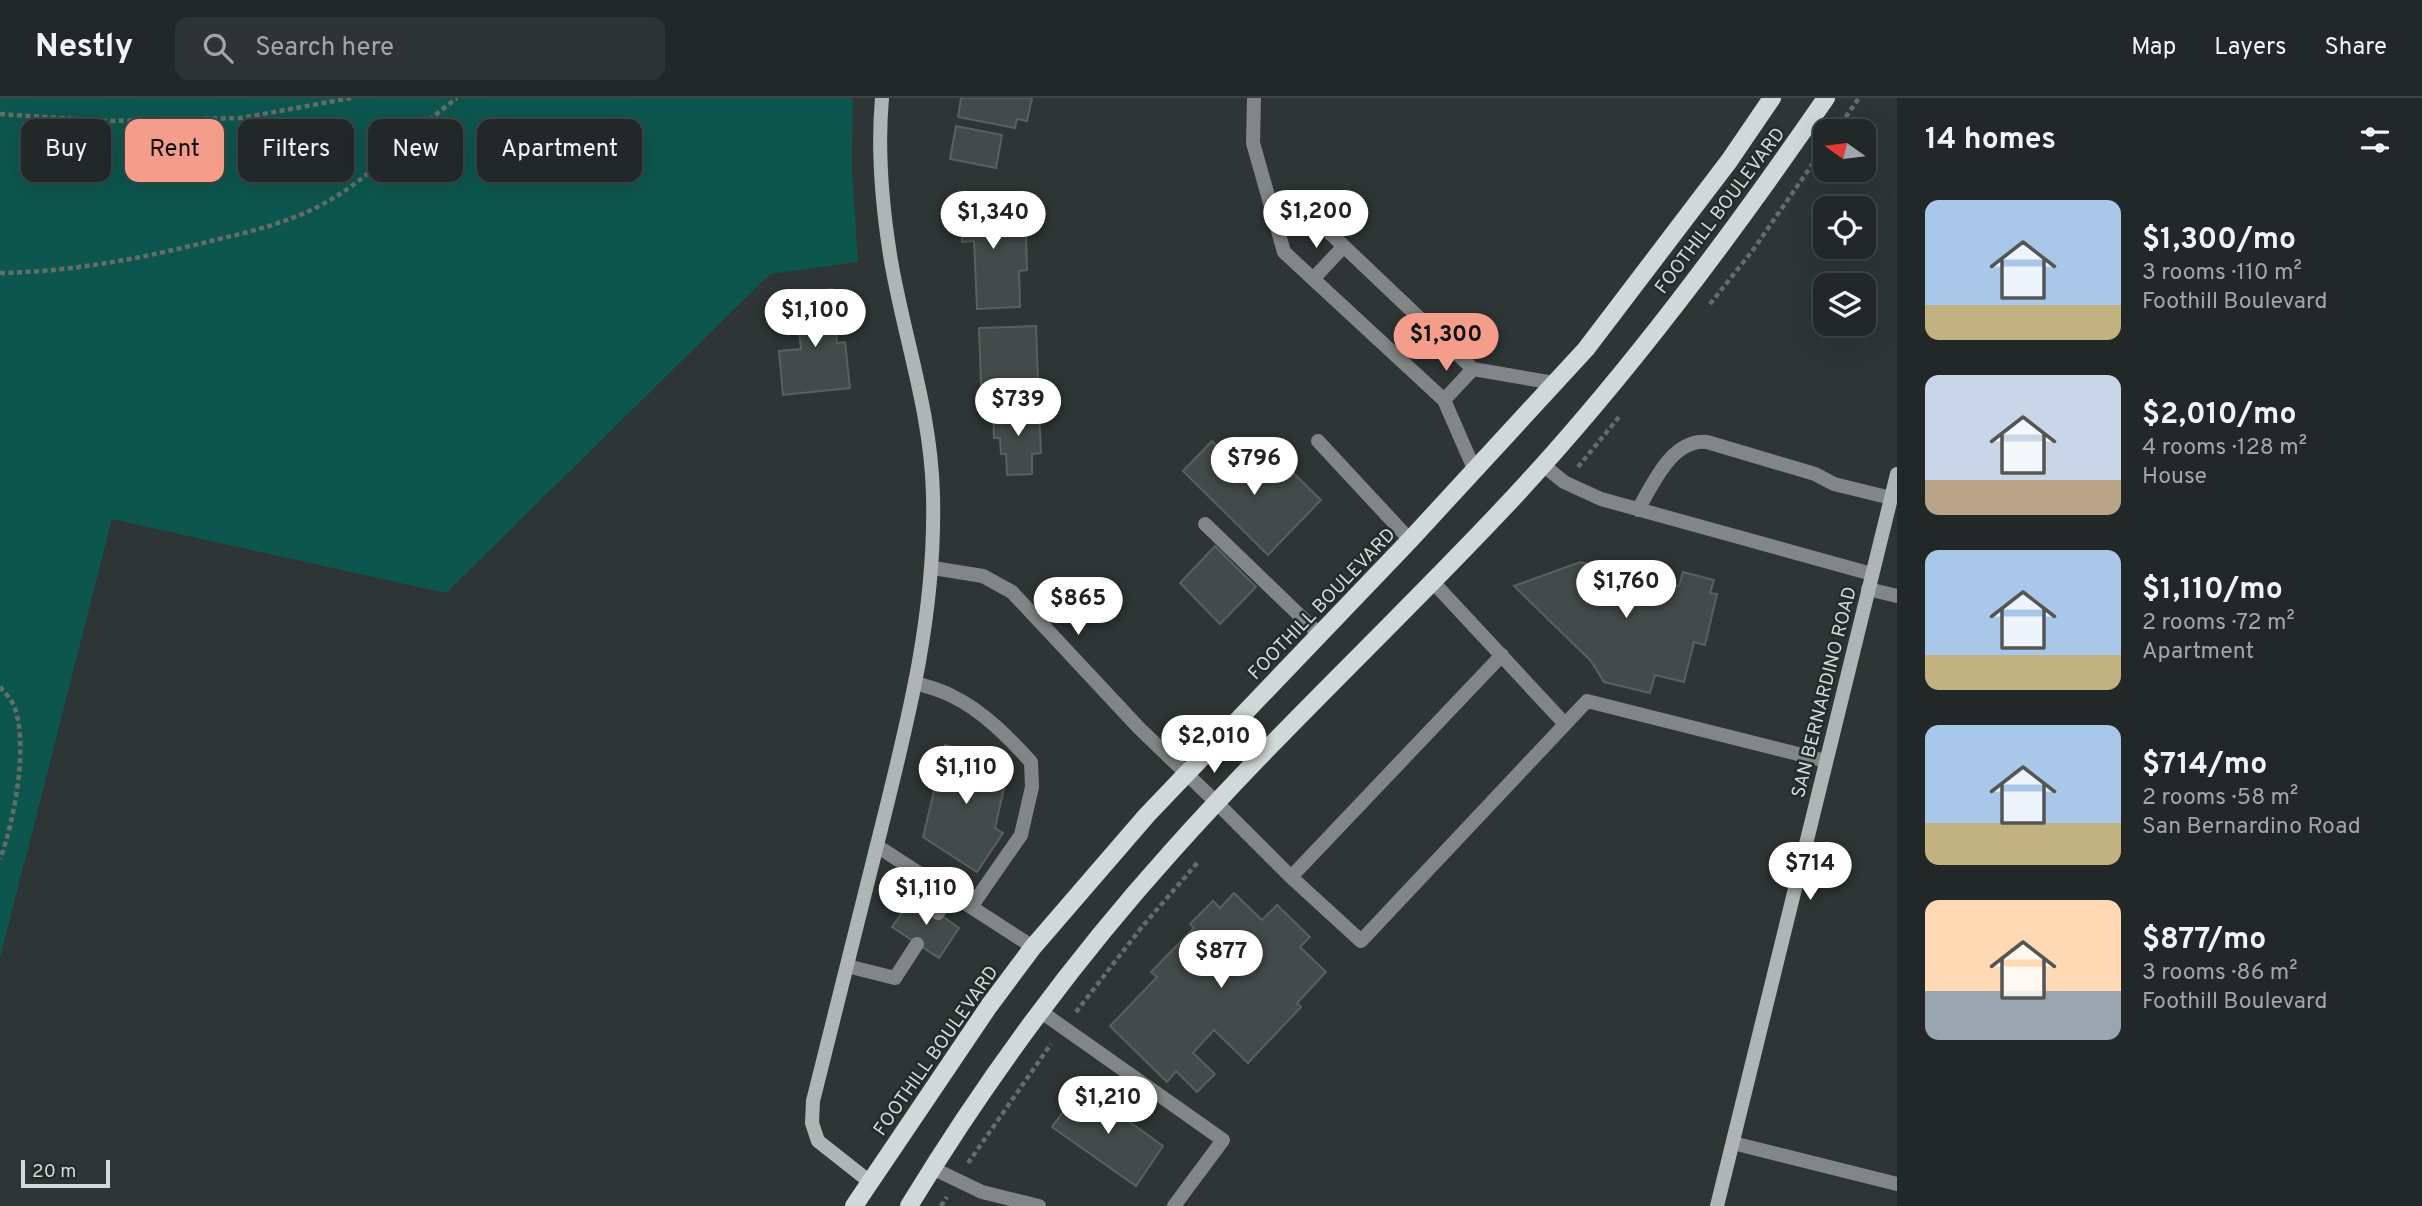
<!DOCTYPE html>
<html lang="en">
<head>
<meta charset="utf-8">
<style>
	:root { --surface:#222828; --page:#2e3434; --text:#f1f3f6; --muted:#a2a6a8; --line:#3f4445; --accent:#f49d8b }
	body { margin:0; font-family:Overpass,sans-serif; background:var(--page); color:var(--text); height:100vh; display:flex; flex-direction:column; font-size:26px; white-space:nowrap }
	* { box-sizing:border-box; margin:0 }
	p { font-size:23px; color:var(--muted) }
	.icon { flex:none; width:38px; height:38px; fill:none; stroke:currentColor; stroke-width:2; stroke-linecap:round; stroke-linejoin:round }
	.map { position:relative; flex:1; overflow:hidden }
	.drawer { display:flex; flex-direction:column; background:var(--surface); width:525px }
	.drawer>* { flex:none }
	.banner { position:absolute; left:21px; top:21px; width:665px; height:63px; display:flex; gap:14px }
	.needle { width:46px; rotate:284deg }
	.tools { position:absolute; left:1813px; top:21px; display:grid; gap:14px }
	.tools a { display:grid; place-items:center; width:63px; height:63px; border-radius:14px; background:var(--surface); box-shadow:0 7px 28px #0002,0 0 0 2px var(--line); font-size:35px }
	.scale { position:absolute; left:21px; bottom:18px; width:89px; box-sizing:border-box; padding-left:7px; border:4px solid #d4dad9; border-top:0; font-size:19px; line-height:24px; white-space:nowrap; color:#d4dad9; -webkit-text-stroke:5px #232c2b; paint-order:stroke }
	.price { position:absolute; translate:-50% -60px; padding:0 16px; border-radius:24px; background:#fff; color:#222; font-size:23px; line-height:46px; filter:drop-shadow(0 2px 4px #0008) }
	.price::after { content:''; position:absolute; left:50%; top:42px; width:21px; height:16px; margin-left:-10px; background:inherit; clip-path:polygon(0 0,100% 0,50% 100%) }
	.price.on { background:var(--accent); color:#111 }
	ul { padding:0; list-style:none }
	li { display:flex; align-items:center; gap:21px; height:175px; padding:0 28px }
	li span { display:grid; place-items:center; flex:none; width:196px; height:140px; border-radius:14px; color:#555 }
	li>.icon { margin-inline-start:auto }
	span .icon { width:84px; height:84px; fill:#fffc; stroke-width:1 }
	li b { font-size:30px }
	h2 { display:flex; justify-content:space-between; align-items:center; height:84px; padding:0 28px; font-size:30px }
	.pill { padding:0 24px; border-radius:14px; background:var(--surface); box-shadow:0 7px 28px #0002,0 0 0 2px var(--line); font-size:24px; line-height:63px }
	.pill.on { background:var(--accent); color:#111 }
	header { display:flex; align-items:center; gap:42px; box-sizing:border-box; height:98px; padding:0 35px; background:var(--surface); border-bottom:2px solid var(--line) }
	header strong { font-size:33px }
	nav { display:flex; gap:38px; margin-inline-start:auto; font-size:24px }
	.search { width:490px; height:63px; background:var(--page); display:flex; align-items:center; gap:18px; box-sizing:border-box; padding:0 24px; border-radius:14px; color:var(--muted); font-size:26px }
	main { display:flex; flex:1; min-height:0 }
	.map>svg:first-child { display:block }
	.green { fill:#0d564e }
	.building { fill:#424b4a; stroke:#57615f; stroke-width:2 }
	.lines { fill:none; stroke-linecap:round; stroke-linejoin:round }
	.path { stroke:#656d6c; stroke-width:4.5; stroke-dasharray:5 3.5; stroke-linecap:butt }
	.lane { stroke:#828686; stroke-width:14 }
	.street { stroke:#828686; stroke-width:14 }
	.secondary { stroke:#aeb5b4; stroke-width:14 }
	.primary { stroke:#cfd9d7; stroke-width:18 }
	.labels { text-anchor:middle; stroke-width:5; stroke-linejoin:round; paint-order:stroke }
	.street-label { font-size:19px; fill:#d4dad9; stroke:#232c2b }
</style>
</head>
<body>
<header>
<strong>Nestly</strong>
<div class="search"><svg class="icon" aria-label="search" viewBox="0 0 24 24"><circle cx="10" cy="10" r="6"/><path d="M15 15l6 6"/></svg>Search here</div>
<nav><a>Map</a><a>Layers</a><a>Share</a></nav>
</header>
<main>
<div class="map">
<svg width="1897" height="1108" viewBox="0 0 1897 1108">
	<rect width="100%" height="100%" fill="#2d3635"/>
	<!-- green -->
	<path class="green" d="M0,0H853L852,72L858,164L770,176L446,495L112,421L0,860Z"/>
	<!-- building -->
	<path class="building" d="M961,0H1032L1027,23L1017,21L1015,30L958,19Z
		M956,28L1002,37L996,70L950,61Z
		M1002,94L1004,138L1026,137L1027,172L1019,173L1020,209L977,211L974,143L962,144L961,96Z
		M832,191L837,245L845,244L850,290L783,297L779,253L801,251L795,195Z
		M1036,228L1038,285L981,287L979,230Z
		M1039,311L1041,355L1032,356V376L1007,377L1006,356H1001L1000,340H994L993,313Z
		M1212,343L1258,388L1282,364L1321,402L1268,457L1183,373Z
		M1215,448L1256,489L1220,526L1180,485Z
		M1580,464L1679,488L1683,474L1714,482L1710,495L1717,496L1705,547L1694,544L1684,584L1655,577L1650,595L1604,584L1591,563L1514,488Z
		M945,647L980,655L1008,672L995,730L1003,735L977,774L923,739Z
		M1234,795L1262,822L1277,807L1310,839L1300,849L1326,874L1297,905L1301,909L1248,965L1214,932L1193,955L1215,976L1197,994L1176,973L1167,984L1110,928L1157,879L1151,874L1194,830L1190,826L1213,803L1220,810Z
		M914,798L959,830L939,860L892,829Z
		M1081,989L1163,1048L1136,1088L1052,1029Z"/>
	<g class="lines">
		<!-- path -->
		<path class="path" d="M0,16L106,23L241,20L351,0
			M1836,33L1859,0
			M0,175C71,174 143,160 211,143C249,134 288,125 323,106C373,79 411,34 457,0
			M1710,206L1753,152L1825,48
			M1578,369L1619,319
			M0,589C4,594 10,600 13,606C30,642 14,725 0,761
			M1076,914L1141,830L1198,764
			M968,1065L1051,946
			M941,1108L947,1099"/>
		<!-- lane -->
		<path class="lane" d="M1318,343L1410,442
			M1543,367L1564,384L1601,401L1872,476
			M1638,412C1653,385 1672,341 1707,344L1815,376L1834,386L1891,400
			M1205,426L1320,537
			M1432,483L1565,626
			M916,585C928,589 941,592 952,598C983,613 1008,639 1031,664L1032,689L1021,737L971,809
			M1217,705L1291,779L1361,843L1587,603L1826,663
			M877,748L1033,849
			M1291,779L1502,557
			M938,815L950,795
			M847,868L895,880L917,846
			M1040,913L1223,1042L1174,1108"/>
		<!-- street -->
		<path class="street" d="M1254,0L1253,45L1284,154L1444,302L1475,373
			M1275,117L1312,118L1473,271L1554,285
			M1313,181L1344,148
			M1444,302L1473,271
			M933,470L983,478L1012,494L1139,630L1217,705
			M1868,491L1897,498
			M1733,1045L1897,1086
			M932,1070L982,1094L1039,1108"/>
		<!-- secondary -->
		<path class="secondary" d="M870,1084L818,1043L812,1025L813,1003C836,912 859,821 881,731C909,619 936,513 933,397C931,314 905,243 891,163C882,108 877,55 882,0
			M1717,1108L1897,376"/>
		<!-- primary -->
		<path class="primary" d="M854,1108L989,908L1033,849L1147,717L1410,442L1586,251L1729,63L1772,0
			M909,1108C985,983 1073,863 1172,753C1281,631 1402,519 1514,399C1629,275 1730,139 1826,0"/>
	</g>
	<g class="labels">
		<!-- street labels -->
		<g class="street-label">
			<text transform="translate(1719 112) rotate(-53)" y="7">FOOTHILL BOULEVARD</text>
			<text transform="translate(1321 505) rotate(-46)" y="7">FOOTHILL BOULEVARD</text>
			<text transform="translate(1823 594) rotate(-76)" y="7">SAN BERNARDINO ROAD</text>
			<text transform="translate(935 952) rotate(-55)" y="7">FOOTHILL BOULEVARD</text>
		</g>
	</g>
</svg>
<div class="tools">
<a><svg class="needle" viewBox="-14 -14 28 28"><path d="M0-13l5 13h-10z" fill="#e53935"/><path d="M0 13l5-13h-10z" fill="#a2a6a8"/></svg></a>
<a><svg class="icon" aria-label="locate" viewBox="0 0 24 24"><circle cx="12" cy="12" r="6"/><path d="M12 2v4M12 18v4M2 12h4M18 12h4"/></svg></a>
<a><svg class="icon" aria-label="layers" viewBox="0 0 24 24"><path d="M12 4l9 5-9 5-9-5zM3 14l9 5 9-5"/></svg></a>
</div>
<div class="scale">20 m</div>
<b class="price" style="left:1316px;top:152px">$1,200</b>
<b class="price" style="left:993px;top:153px">$1,340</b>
<b class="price" style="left:815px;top:251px">$1,100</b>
<b class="price on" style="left:1446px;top:275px">$1,300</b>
<b class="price" style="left:1018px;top:340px">$739</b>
<b class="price" style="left:1254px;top:399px">$796</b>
<b class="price" style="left:1626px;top:522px">$1,760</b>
<b class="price" style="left:1078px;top:539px">$865</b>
<b class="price" style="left:1214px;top:677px">$2,010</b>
<b class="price" style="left:966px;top:708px">$1,110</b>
<b class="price" style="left:1810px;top:804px">$714</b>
<b class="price" style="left:926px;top:829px">$1,110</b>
<b class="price" style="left:1221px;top:892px">$877</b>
<b class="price" style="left:1108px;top:1038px">$1,210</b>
<div class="banner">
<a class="pill">Buy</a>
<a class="pill on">Rent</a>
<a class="pill">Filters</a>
<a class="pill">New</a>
<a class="pill">Apartment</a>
</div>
</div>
<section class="drawer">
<h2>14 homes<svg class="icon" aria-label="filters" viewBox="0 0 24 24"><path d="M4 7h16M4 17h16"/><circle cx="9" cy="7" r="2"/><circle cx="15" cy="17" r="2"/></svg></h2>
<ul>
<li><span style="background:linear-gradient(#a9c7e8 75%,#c2b280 0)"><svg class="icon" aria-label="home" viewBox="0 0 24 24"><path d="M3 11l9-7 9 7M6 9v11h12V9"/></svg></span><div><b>$1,300/mo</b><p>3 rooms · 110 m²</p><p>Foothill Boulevard</p></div></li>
<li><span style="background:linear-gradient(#c9d6e8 75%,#b9a48a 0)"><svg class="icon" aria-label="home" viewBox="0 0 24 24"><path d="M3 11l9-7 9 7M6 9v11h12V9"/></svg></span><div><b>$2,010/mo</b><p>4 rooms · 128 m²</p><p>House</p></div></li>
<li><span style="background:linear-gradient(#a9c7e8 75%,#c2b280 0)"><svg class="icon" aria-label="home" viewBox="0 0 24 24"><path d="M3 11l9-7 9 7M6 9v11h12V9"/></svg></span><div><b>$1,110/mo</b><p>2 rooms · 72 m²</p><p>Apartment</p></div></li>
<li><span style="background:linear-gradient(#a9c7e8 70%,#c2b280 0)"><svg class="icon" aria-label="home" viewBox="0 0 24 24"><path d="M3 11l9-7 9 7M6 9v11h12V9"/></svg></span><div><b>$714/mo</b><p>2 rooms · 58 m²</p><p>San Bernardino Road</p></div></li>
<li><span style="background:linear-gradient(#ffd9b3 65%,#9aa5b1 0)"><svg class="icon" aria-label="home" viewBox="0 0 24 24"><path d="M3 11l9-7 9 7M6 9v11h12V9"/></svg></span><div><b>$877/mo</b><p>3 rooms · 86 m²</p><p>Foothill Boulevard</p></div></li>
</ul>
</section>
</main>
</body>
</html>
